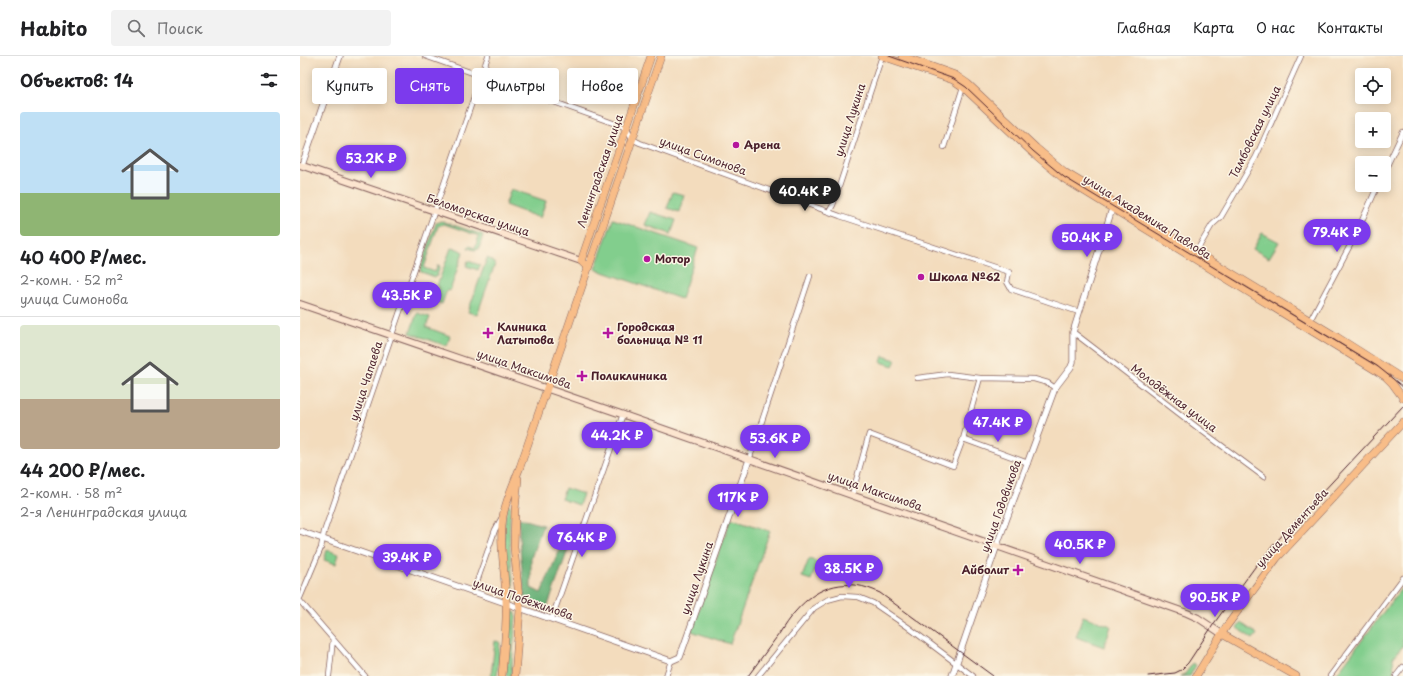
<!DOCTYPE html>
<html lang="ru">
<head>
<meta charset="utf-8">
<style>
	:root { --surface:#fff; --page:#f2f2f2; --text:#202124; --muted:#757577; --line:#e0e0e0; --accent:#7c3aed }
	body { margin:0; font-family:"Playpen Sans",sans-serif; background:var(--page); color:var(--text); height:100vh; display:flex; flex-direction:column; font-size:15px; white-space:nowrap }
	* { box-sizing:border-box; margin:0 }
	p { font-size:13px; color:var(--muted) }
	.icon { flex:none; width:22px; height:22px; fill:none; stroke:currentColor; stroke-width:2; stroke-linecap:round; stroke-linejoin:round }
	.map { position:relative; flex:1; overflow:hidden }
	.side { display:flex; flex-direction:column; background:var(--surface); width:300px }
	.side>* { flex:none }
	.top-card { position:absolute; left:12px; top:12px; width:380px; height:36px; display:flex; gap:8px }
	.buttons { position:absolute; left:1055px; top:12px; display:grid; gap:8px }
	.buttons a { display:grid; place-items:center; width:36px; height:36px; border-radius:4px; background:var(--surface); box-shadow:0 2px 10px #0003; font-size:20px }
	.price { position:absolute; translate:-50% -34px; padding:0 9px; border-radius:14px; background:var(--accent); color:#fff; font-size:13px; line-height:26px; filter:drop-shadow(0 1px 2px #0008) }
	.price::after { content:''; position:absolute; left:50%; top:24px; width:12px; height:9px; margin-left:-6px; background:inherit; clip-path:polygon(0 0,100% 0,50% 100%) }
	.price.selected { background:#222; color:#fff }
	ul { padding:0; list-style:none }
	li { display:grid; align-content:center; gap:8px; height:212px; padding:0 20px }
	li+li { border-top:1px solid var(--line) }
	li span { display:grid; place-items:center; height:124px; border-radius:4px; color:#555 }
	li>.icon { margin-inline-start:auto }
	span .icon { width:72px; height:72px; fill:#fffc; stroke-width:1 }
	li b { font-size:17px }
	h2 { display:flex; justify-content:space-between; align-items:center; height:48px; padding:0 20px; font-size:17px }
	.tag { padding:0 14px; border-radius:4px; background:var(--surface); box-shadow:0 2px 10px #0003; font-size:14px; line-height:36px }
	.tag.selected { background:var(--accent); color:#fff }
	header { display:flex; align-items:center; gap:24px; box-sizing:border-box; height:56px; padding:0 20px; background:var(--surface); border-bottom:1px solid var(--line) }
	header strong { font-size:19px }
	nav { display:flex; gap:22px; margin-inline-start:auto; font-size:14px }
	.search { width:280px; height:36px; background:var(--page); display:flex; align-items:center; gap:10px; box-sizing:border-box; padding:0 14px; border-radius:4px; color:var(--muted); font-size:15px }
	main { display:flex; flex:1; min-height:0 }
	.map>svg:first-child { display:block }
	.green { fill:#82ce8d; stroke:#66765c }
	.forest { fill:#69b178; stroke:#5a6852 }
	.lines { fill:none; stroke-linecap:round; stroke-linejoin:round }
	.minor-casing { stroke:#85615e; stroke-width:6 }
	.tertiary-casing { stroke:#85615e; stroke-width:7 }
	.secondary-casing { stroke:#85615e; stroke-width:8 }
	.primary-casing { stroke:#85615e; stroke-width:8 }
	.minor { stroke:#fff; stroke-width:4.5 }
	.tertiary { stroke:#fff; stroke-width:5.5 }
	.secondary { stroke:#fce5cf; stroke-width:6 }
	.primary { stroke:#f8bd88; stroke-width:7 }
	.tram { stroke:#4a1f2b; stroke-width:1 }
	.poi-dot { fill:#b5179e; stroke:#fcf5e5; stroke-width:1.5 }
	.labels { text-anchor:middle; stroke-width:3; stroke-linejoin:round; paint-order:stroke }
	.street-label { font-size:11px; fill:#4a1f2b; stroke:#fcf5e5 }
	.poi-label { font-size:11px; font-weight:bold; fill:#4a1f2b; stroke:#fcf5e5; text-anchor:start }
</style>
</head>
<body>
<header>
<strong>Habito</strong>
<div class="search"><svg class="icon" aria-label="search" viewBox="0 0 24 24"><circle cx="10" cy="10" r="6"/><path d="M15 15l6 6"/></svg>Поиск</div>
<nav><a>Главная</a><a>Карта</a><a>О нас</a><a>Контакты</a></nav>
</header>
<main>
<section class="side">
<h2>Объектов: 14<svg class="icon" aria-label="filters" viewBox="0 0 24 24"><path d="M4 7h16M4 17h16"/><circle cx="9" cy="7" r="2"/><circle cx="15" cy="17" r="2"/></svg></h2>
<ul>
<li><span style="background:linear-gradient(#bfe0f5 65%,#8fb573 0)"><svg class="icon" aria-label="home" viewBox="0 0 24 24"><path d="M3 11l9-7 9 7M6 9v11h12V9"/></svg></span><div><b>40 400 ₽/мес.</b><p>2-комн. · 52 m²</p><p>улица Симонова</p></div></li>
<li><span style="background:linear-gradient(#dfe7d0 60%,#b9a48a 0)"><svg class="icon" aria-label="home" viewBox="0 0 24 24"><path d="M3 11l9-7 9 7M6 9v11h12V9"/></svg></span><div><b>44 200 ₽/мес.</b><p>2-комн. · 58 m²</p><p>2-я Ленинградская улица</p></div></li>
</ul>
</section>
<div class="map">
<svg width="1103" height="620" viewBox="0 0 1103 620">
	<rect width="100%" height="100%" fill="#fcf5e5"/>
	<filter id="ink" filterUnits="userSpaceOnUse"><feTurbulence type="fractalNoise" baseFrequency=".025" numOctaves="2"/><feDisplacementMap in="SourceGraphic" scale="8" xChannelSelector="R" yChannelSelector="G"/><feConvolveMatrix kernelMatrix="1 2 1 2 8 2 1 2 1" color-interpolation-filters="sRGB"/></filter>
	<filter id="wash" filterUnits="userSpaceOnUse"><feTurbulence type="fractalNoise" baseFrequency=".012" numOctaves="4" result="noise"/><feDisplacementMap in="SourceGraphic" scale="16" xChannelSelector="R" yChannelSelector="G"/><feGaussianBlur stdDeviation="0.9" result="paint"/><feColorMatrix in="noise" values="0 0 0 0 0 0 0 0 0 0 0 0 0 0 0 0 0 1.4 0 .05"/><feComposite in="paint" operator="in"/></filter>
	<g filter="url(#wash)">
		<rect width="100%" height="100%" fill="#f3dcbd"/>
		<!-- green -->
		<path class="green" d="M211,133L246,145L240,162L205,149Z
			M373,136L384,139L379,156L367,152Z
			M350,156L376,164L371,178L345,169Z
			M313,163L398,192L381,243L295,213Z
			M141,165L183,179L179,193L175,194L168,192L169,190L175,192L179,180L144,168L138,170L124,212L135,216L138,209L140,210L137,220L135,221L121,216L120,214L136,167Z
			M962,177L979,186L969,202L953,193Z
			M151,192L158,193L163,196L150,235L147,234L142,248L135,245L139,231L137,230Z
			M187,202L192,204L195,208L177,259L168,256Z
			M168,205L180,209L178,214L166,210Z
			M117,257L130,261L126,271L150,280L147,290L110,277Z
			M583,300L596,304L593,310L581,306Z
			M265,432L283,438L279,449L261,443Z
			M209,448L211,451C207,482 212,513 215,544L212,547L210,546C208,522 199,469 209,448Z
			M431,462L470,475L430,588L391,575Z
			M27,494L39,498L36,508L24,504Z
			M509,503L518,506L511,524L502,521Z
			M1103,530V590L1093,602L1094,615L1091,620H1035Z
			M212,555L216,557V561L211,620H206L210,560V556Z
			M783,560L811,570L804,591L776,581Z
			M941,567L957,578L953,583L937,572Z
			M195,585L200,586L197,620H191Z
			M893,607L896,609L890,620H880L885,618Z"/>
		<!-- forest -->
		<path class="forest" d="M219,462L243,469L231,502V532L241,537L268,474L274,477L246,555L225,547L219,481Z"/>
	</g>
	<g filter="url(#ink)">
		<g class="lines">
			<defs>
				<path id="minor" d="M125,0L327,72L332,83L340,87L540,160L709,216L707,226L711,233L779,256
					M644,91L663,31
					M1084,116L1103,76
					M529,156L533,149L582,0
					M896,196L912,169L921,161L956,101L1001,0
					M1006,272L1055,180L1078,129
					M773,276L898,372L964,421
					M617,322L648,318L680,322L734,323L748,327L755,332
					M663,383L728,407
					M449,404L510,220
					M552,439L569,378L653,410L663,383L680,322
					M173,537L195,474L201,463
					M0,542L21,492L24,476L188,0
					M0,545L65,620
					M252,562L323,358
					M29,620L33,583
					M366,620L371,605
					M458,620L514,552L527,544L542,540L558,541L573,547L608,571L673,620
					M1030,620L1103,522
					M1096,620L1103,611"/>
				<path id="tertiary" d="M2,109L40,0
					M0,475L371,605L380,601L449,404
					M652,620L697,489L755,332L771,311L773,306V276L812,153"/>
				<path id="secondary" d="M0,109L281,205
					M0,248L321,358L887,557L898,562L922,578"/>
				<path id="primary" d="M582,0L653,24L663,31L732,96L763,122L1085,320L1092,327L1103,342
					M602,0L655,19L668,28L736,92L766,117L1037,281L1103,323
					M288,212L281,205L351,0
					M922,578L996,620
					M202,620C204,595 207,569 206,543C205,516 199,487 203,460C206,443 214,427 220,411L361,0
					M215,620L220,553L214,491L215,454L218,423
					M896,620L926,571L977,502L1103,366"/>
			</defs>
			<!-- minor casing -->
			<use href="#minor" class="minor-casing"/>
			<!-- tertiary casing -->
			<use href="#tertiary" class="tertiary-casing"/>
			<!-- secondary casing -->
			<use href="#secondary" class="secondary-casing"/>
			<!-- primary casing -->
			<use href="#primary" class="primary-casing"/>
			<!-- minor -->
			<use href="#minor" class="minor"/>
			<!-- tertiary -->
			<use href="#tertiary" class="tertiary"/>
			<!-- secondary -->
			<use href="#secondary" class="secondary"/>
			<!-- primary -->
			<use href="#primary" class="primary"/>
			<!-- tram -->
			<path class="tram" d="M589,0L654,23L666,31L733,95L764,121L1077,310L1103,331
				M448,620C458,606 469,592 479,578C484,570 489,562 495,556C519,528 548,521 580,537L693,620
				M848,620L875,617L881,614L888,607L915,566L955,511L976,486L1103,350"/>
		</g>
	</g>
	<!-- markers -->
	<g class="poi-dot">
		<circle cx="436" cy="89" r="4"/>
		<circle cx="347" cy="203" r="4"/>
		<circle cx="621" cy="221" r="4"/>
		<path d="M186 271h4v4h4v4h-4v4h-4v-4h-4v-4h4z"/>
		<path d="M306 271h4v4h4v4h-4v4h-4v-4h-4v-4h4z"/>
		<path d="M280 314h4v4h4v4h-4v4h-4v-4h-4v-4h4z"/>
		<path d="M716 508h4v4h4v4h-4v4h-4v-4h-4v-4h4z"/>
	</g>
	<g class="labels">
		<!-- street labels -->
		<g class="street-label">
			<text transform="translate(550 64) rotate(-72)" y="4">улица Лукина</text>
			<text transform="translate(955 76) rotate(-64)" y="4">Тамбовская улица</text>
			<text transform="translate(403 100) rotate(20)" y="4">улица Симонова</text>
			<text transform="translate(300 115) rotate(-71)" y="4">Ленинградская улица</text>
			<text transform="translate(178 159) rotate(19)" y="4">Беломорская улица</text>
			<text transform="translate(847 161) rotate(32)" y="4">улица Академика Павлова</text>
			<text transform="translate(224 313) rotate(19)" y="4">улица Максимова</text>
			<text transform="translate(66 325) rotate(-72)" y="4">улица Чапаева</text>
			<text transform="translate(874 342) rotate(37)" y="4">Молодёжная улица</text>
			<text transform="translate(575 435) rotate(19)" y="4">улица Максимова</text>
			<text transform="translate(701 450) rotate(-70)" y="4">улица Годовикова</text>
			<text transform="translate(992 472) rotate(-48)" y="4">улица Дементьева</text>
			<text transform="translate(397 522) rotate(-71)" y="4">улица Лукина</text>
			<text transform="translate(223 543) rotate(19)" y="4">улица Побежимова</text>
		</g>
		<!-- poi labels -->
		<g class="poi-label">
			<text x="444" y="93">Арена</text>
			<text x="355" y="207">Мотор</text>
			<text x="629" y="225">Школа №62</text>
			<text x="197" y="275">Клиника<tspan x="197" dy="13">Латыпова</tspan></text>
			<text x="317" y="275">Городская<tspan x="317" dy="13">больница № 11</tspan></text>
			<text x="291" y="324">Поликлиника</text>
			<text x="709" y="518" text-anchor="end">Айболит</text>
		</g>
	</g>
</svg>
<div class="buttons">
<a><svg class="icon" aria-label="locate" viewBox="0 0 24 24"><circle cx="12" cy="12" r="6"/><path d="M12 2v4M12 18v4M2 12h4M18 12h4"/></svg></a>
<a>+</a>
<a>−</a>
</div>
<b class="price" style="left:71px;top:123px">53.2K ₽</b>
<b class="price selected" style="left:505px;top:156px">40.4K ₽</b>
<b class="price" style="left:1037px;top:197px">79.4K ₽</b>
<b class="price" style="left:787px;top:202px">50.4K ₽</b>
<b class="price" style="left:107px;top:260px">43.5K ₽</b>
<b class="price" style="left:698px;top:387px">47.4K ₽</b>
<b class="price" style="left:317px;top:400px">44.2K ₽</b>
<b class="price" style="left:475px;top:403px">53.6K ₽</b>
<b class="price" style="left:438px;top:462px">117K ₽</b>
<b class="price" style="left:282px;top:502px">76.4K ₽</b>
<b class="price" style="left:780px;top:509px">40.5K ₽</b>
<b class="price" style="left:107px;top:522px">39.4K ₽</b>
<b class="price" style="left:549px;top:533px">38.5K ₽</b>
<b class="price" style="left:915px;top:562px">90.5K ₽</b>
<div class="top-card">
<a class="tag">Купить</a>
<a class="tag selected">Снять</a>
<a class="tag">Фильтры</a>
<a class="tag">Новое</a>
</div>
</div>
</main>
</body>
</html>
